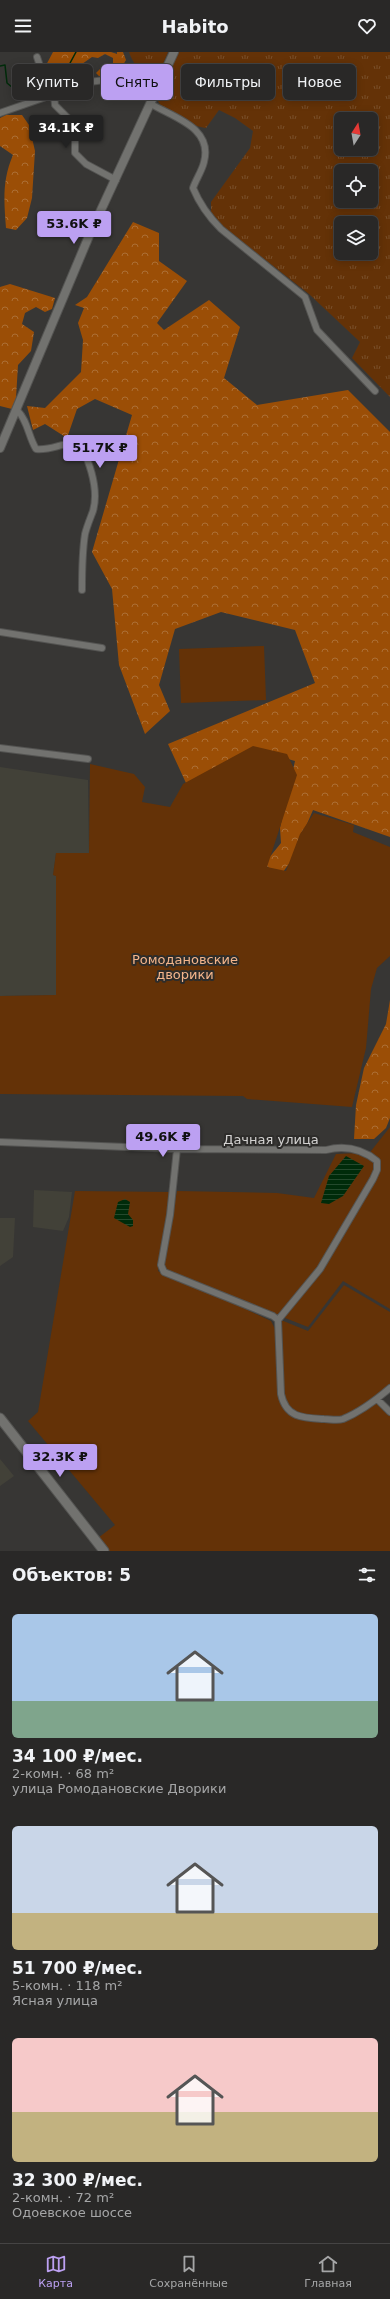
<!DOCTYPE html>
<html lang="ru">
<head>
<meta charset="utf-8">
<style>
	:root { --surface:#292827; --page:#353433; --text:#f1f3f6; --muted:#a5a6a7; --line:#454444; --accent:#bca0f2 }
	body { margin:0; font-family:"DejaVu Sans",sans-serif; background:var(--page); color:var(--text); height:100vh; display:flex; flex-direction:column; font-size:15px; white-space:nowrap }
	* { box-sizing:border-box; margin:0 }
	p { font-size:13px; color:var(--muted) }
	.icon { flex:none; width:22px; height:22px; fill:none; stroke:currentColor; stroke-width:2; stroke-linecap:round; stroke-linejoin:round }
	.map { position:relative; height:1499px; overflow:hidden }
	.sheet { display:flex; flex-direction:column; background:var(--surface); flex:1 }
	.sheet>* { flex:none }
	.top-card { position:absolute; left:12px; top:12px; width:366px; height:36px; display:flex; gap:8px }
	.needle { width:26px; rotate:11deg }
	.buttons { position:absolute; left:334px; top:60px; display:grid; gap:8px }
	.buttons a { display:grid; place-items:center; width:44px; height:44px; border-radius:6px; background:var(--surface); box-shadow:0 2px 10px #0003,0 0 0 1px var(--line); font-size:20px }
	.price { position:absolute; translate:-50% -34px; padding:0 9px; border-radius:4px; background:var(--accent); color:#111; font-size:13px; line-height:26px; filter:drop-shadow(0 1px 2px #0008) }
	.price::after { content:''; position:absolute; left:50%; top:24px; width:12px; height:9px; margin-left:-6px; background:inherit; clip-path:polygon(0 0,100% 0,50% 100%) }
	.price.active { background:#222; color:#fff }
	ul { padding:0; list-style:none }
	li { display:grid; align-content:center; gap:8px; height:212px; padding:0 12px }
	li span { display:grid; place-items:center; height:124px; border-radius:6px; color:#555 }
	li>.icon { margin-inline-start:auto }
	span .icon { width:72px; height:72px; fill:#fffc; stroke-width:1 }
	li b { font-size:17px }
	h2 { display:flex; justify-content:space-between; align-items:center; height:48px; padding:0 12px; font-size:17px }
	.tag { padding:0 14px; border-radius:6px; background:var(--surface); box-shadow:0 2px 10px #0003,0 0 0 1px var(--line); font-size:14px; line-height:36px }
	.tag.active { background:var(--accent); color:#111 }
	header { display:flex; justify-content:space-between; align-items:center; height:52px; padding:0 12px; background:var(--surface); font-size:18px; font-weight:700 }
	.dock { display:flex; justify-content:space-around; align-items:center; height:56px; border-top:1px solid var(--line); background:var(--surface); font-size:11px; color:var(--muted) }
	.dock a { display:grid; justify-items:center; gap:2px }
	.dock .active { color:var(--accent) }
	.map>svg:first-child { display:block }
	.built { fill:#424138 }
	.grass { fill:url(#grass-tufts); fill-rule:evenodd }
	.forest { fill:url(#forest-crowns) }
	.garden { fill:#643207 }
	.water { fill:url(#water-rules) }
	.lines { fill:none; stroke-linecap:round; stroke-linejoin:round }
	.stream { stroke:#002b0a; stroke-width:1.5 }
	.minor-casing { stroke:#545452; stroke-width:8 }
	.tertiary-casing { stroke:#545452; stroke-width:10 }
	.secondary-casing { stroke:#545452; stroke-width:11 }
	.minor { stroke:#72726f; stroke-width:6 }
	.tertiary { stroke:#72726f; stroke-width:8 }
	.secondary { stroke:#72726f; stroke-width:9 }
	.labels { text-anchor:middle; stroke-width:4; stroke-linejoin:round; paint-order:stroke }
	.park-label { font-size:13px; fill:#f4b58b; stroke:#2d2c2a }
	.street-label { font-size:13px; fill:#d3d2d1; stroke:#2d2c2a }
</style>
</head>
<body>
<header><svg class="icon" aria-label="menu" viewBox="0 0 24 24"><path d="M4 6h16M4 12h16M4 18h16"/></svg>Habito<svg class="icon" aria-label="heart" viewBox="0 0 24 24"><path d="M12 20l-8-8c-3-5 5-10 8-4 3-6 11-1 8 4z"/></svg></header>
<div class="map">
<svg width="390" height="1499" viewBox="0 0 390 1499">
	<defs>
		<pattern id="grass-tufts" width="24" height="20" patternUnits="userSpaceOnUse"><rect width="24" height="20" fill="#643207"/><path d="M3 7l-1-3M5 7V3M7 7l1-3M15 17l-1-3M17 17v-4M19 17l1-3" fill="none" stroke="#794f2a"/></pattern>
		<pattern id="forest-crowns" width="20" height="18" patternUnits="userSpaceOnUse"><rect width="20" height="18" fill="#9b4e06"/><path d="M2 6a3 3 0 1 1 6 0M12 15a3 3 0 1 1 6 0" fill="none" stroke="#ac6f35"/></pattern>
		<pattern id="water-rules" width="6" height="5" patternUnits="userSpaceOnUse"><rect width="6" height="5" fill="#002b0a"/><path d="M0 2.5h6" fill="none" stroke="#24492d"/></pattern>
	</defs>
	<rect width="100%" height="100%" fill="#373634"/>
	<!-- built -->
	<path class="built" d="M0,715L88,728L89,802L56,801L53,823L56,824V943L0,944Z
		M34,1138L72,1140L69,1165L63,1179L33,1175Z
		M0,1166H15L13,1205L0,1214Z
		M0,1407L14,1424L0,1434Z"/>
	<!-- grass -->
	<path class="grass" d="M129,0H168L158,25L153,27C141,22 133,12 129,0Z
		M178,0H390V345L352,306L360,290L309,242L222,174L211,160V150L250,96L253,79L235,66L219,58L206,76C191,74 164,62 158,49ZM341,67H371V97H341ZM341,119H371V149H341ZM341,171H371V201H341Z"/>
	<!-- forest -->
	<path class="forest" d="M53,0H111L117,2V0H123L126,8L123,13H118L114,17L113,23L99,24L96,21L100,17L109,18L113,13V6L105,2L98,6L92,5L82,12L83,17L78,22V30L53,39L44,17Z
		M6,63H22L29,73L35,99L32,146L27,166L16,178L6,176C4,150 2,128 13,103L0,94V66Z
		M133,170L159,181V209L187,229L157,271L164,278L209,248L240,275L224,326L257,353L348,338L390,380V785L313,758L291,809L280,824L264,812L281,791L280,776L295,709L257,698L186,731L168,692L315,631L295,578L221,560L175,577L159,633L170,659L145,682L119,613L112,537L92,500L132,363L95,347L77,357L67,386L45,372L33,378L27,354L45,356L81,320L83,288L78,271L84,256L75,253L87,245Z
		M10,232L55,246L52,257L45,260L36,255L25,261L22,272L34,280L31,299L18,313L16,346L12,357L0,354V235Z
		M390,948V1066L386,1076L374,1087H354L356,1053L364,1016L386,972Z"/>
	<!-- garden -->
	<path class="garden" d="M264,594L266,648L181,651L179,597Z
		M253,694L287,702L297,723L267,815L286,819L300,782L314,761L354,773L353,780L390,795V904L377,916L371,937L366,996L352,1055L247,1047L243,1044L0,1042V944L56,943V824L53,823L56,801H89L90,712L134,722L145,735L142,750L170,755L183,732Z
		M390,1075V1257L343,1229L308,1275L165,1219L163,1212L177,1139L277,1141L314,1146L336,1102L359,1101L368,1106L371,1099Z
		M75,1139L171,1140L158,1219L168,1225L235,1252L271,1269L275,1277L281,1352L289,1363L303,1368L345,1370L376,1349L390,1363V1499H108L98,1486L115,1473L28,1369L38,1360Z
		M344,1233L390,1260V1334L360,1356L337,1366L294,1362L282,1346L281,1268L308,1279Z"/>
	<!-- water -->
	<path class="water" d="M346,1104L364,1114L343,1144L329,1152L321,1151L329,1124Z
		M125,1147L130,1150L128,1162L133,1168V1174L130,1175L114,1166L118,1150Z"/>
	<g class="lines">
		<!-- stream -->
		<path class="stream" d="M0,14L5,13L7,31L13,36L21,34L24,28H43
			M47,28H61L76,0"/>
		<defs>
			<path id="minor" d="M37,5L50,44
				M54,43L55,53L75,73V101L86,112L116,128
				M151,52C175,66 213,76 204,110C202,119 196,127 193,136C200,153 208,164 221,177L305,245L317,278L375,339
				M0,61L89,30L136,24L159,36
				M17,358C28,369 28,384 36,397C54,399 64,388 81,393C90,412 99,438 93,459C90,467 87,474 85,482C82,501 82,519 82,538
				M0,580L102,596
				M0,696L88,707
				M0,1090L177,1097L326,1098C345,1093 362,1097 377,1109V1118L373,1127L320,1217L278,1268
				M177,1097L170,1163L161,1213L164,1220L273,1264L278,1268L281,1342C286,1366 303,1366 324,1367C330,1367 337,1369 343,1367C360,1360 376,1348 390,1336
				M377,1347L390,1360"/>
			<path id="tertiary" d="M0,396L89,184L174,0"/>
			<path id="secondary" d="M0,1366L104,1499"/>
		</defs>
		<!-- minor casing -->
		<use href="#minor" class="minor-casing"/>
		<!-- tertiary casing -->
		<use href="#tertiary" class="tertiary-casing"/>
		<!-- secondary casing -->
		<use href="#secondary" class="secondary-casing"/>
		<!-- minor -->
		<use href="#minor" class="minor"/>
		<!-- tertiary -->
		<use href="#tertiary" class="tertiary"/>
		<!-- secondary -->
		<use href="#secondary" class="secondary"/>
	</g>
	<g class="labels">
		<!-- park labels -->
		<g class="park-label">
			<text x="185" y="912">Ромодановские<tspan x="185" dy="15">дворики</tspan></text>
		</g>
		<!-- street labels -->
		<g class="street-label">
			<text x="271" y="1092">Дачная улица</text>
		</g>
	</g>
</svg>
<div class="buttons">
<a><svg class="needle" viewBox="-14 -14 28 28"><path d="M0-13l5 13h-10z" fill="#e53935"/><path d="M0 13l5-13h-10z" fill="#a5a6a7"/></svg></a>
<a><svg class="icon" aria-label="locate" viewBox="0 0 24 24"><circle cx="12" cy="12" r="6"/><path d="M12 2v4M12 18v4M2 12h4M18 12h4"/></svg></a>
<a><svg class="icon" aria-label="layers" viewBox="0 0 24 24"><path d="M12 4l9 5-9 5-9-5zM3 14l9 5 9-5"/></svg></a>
</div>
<b class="price active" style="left:66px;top:97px">34.1K ₽</b>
<b class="price" style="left:74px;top:193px">53.6K ₽</b>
<b class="price" style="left:100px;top:417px">51.7K ₽</b>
<b class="price" style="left:163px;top:1106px">49.6K ₽</b>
<b class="price" style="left:60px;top:1426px">32.3K ₽</b>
<div class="top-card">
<a class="tag">Купить</a>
<a class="tag active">Снять</a>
<a class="tag">Фильтры</a>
<a class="tag">Новое</a>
</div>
</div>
<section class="sheet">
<h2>Объектов: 5<svg class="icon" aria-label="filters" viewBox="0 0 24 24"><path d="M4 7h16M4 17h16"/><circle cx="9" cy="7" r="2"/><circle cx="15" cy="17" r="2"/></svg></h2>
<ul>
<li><span style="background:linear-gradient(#a9c7e8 70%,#7fa58c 0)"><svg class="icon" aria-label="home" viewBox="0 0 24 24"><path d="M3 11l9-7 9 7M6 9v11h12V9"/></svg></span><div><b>34 100 ₽/мес.</b><p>2-комн. · 68 m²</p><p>улица Ромодановские Дворики</p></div></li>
<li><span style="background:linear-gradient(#c9d6e8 70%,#c2b280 0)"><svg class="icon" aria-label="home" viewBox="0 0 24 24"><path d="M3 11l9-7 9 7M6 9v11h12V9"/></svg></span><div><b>51 700 ₽/мес.</b><p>5-комн. · 118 m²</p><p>Ясная улица</p></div></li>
<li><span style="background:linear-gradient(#f6c9c9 60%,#c2b280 0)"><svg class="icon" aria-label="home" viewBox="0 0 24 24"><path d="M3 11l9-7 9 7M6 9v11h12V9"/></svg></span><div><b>32 300 ₽/мес.</b><p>2-комн. · 72 m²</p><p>Одоевское шоссе</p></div></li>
</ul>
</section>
<nav class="dock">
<a class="active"><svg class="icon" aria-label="map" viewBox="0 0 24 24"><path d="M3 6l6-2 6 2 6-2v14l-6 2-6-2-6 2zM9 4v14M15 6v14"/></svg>Карта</a>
<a><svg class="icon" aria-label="saved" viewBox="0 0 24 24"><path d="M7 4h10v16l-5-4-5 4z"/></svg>Сохранённые</a>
<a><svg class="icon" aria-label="home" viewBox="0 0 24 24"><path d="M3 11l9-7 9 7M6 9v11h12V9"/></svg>Главная</a>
</nav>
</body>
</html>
